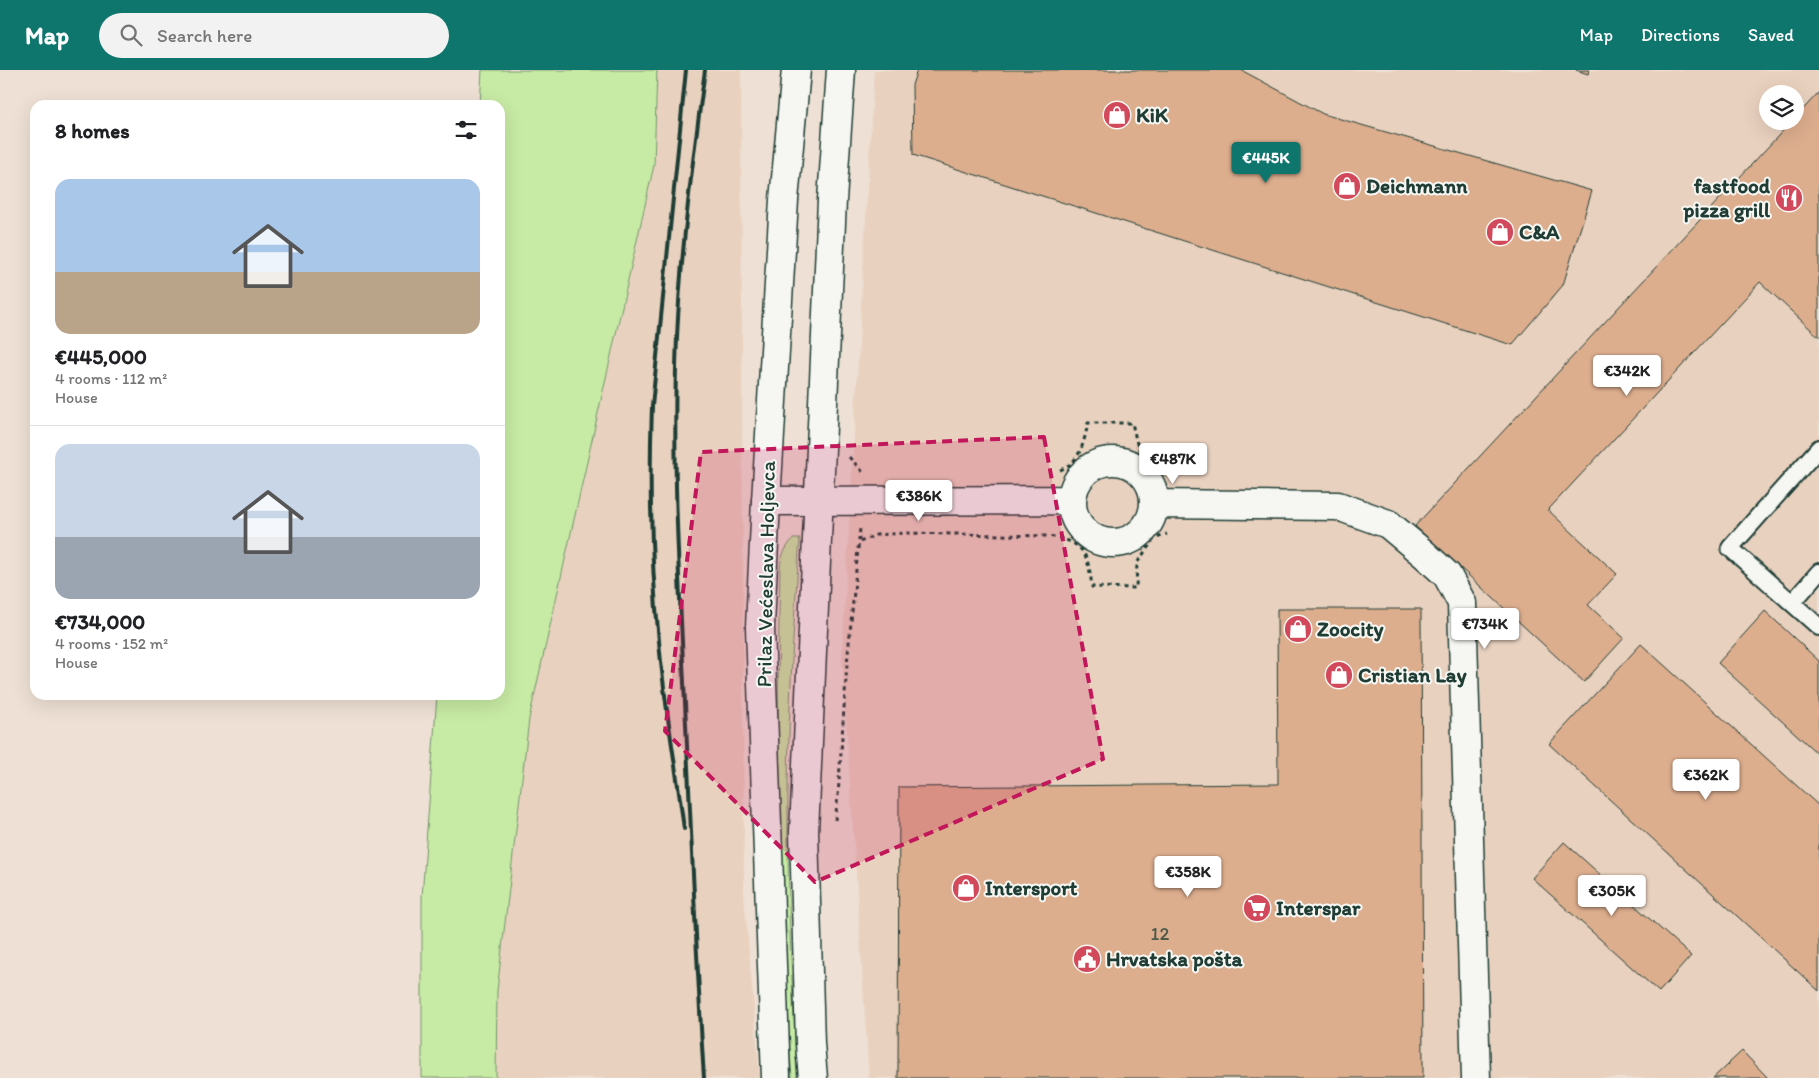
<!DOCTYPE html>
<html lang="en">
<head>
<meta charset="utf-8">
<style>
	:root { --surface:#fff; --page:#f2f2f2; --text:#202124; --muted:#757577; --line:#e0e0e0; --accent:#0f766e }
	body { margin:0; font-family:Itim,sans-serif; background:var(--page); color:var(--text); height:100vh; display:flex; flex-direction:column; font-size:19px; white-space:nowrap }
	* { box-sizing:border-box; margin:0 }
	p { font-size:16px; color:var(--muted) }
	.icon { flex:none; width:28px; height:28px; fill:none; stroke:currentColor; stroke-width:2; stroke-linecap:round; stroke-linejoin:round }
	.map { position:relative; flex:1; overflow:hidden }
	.details { position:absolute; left:30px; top:30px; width:475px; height:600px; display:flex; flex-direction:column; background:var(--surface); border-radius:15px; box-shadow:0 5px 20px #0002 }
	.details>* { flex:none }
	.fabs { position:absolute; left:1759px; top:15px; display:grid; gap:10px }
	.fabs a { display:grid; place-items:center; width:45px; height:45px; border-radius:50%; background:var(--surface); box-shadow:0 5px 20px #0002; font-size:25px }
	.price { position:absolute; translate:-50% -42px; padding:0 11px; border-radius:5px; background:#fff; color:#222; font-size:16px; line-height:32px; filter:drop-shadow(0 1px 2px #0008) }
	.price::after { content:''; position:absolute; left:50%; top:30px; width:15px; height:11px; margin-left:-8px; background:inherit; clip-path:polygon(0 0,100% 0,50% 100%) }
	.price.selected { background:var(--accent); color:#fff }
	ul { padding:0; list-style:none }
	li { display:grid; align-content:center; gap:10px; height:265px; padding:0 25px }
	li+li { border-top:1px solid var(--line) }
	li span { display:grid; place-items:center; height:155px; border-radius:15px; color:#555 }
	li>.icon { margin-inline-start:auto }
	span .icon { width:90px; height:90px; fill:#fffc; stroke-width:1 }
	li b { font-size:21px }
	h2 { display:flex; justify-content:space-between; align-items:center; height:60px; padding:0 25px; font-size:21px }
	header { display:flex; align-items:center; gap:30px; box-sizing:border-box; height:70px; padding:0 25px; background:var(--accent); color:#fff }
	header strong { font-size:24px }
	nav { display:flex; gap:28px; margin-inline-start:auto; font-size:18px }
	.search { width:350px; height:45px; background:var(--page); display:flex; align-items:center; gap:12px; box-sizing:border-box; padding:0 18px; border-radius:28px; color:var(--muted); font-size:19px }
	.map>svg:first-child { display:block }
	.built { fill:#e9d1bf; fill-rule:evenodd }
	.green { fill:#c7eaa4; stroke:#73946c }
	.building { fill:#ddae8e; stroke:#1f3d34 }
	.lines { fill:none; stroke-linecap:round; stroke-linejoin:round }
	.service-casing { stroke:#1f3d34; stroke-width:20 }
	.minor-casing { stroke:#1f3d34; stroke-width:31 }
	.trunk-casing { stroke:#1f3d34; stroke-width:31 }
	.path { stroke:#1f3d34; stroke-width:3; stroke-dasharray:4 4; stroke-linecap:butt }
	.service { stroke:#f6f6f2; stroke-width:16 }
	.minor { stroke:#f6f6f2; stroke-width:28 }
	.trunk { stroke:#f6f6f2; stroke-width:28 }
	.rail { stroke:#1f3d34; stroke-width:4 }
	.marked { fill:#c2185b; fill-opacity:0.2; stroke:#c2185b; stroke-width:4; stroke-dasharray:10 6; stroke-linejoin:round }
	.labels { text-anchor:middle; stroke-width:4; stroke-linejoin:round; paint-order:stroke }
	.number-label { font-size:19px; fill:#4e594a }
	.poi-label { font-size:21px; font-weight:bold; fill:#1f3d34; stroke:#f6f6f2; text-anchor:start }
	.street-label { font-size:21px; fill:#1f3d34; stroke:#f6f6f2 }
</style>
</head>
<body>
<header>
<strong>Map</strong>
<div class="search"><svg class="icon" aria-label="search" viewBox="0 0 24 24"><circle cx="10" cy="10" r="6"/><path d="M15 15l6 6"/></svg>Search here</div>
<nav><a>Map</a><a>Directions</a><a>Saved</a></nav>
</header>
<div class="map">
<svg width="1819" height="1008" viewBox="0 0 1819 1008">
	<rect width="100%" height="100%" fill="#eee0d4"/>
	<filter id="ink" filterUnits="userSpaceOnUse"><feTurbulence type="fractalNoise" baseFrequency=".02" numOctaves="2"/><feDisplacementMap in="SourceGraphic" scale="10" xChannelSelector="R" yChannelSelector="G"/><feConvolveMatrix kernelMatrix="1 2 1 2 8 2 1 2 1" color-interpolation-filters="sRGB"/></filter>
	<g filter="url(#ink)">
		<!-- built -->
		<path class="built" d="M657,0H741L744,825L760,1008H496L497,921L529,649L654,95Z
			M874,0H1819V1008H869L842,586ZM1768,24H1795V51H1768Z"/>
		<!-- green -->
		<path class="green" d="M482,0H657L654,95L529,649L497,921L496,1008H422V827L437,625H500V35H480Z
			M793,469H800C792,568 787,669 788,769C788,849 793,928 797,1008H792C778,838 776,668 780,498C781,486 785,478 793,469Z"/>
		<!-- building -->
		<path class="building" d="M917,0H1241L1323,44L1592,121L1563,215L1512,275L913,85L912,15Z
			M1576,0H1589L1588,4Z
			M1819,22V267L1760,212L1548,440L1617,504L1588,535L1624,568L1584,612L1415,456L1792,51H1795V48Z
			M1277,539H1421L1423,1008H898L899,717L1278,714Z
			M1765,541L1819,591V685L1718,593Z
			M1641,574L1819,736V921L1549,674Z
			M1564,772L1691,886L1659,922L1532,808Z
			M1742,981L1768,1008H1713Z"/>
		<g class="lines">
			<defs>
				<path id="service" d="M1819,378L1730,478L1819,557
					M1792,533L1819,502"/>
				<path id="minor" d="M1072 432a41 41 0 1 1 82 0a41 41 0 1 1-82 0Z
					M766,431L1071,430
					M1154,434L1338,436L1388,454L1424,484L1447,505L1462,533L1476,1008"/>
				<path id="trunk" d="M776,1008L760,557L766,431L784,130L796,0
					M813,1008L810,974L804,762L832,130L841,0"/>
			</defs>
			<!-- service casing -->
			<use href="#service" class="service-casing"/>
			<!-- minor casing -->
			<use href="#minor" class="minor-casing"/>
			<!-- trunk casing -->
			<use href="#trunk" class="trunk-casing"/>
			<!-- path -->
			<path class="path" d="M849,387L863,402
				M1060,400C1080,393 1084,372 1088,353H1132L1138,378L1156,401L1163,405
				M860,472L876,465L907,463L1047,466C1084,471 1088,483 1092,517L1136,518L1137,493L1154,469L1167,464
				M835,750L838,726L847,594L860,458"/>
			<!-- service -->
			<use href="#service" class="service"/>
			<!-- minor -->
			<use href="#minor" class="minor"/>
			<!-- trunk -->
			<use href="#trunk" class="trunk"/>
			<!-- rail -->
			<path class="rail" d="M684,759C676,696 664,633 659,571C651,493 649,414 652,336L686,0
				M704,1008C696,883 691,758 685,633C679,511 672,389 677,267C681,178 693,89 705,0"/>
		</g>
	</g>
	<!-- marked area -->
	<path class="marked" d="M1044,367L1103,689L815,812L665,661L701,382Z"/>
	<!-- icons -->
	<defs>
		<symbol id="shop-disc" viewBox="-11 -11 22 22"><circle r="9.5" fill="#d1495b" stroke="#f6f6f2"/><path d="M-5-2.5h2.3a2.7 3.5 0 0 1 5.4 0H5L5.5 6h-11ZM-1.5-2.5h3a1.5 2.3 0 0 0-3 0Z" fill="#fff"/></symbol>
		<symbol id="restaurant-disc" viewBox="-11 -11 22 22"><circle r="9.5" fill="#d1495b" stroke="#f6f6f2"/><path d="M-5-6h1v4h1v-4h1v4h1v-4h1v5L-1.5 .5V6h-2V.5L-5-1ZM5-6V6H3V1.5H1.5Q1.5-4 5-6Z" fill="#fff"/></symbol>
		<symbol id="supermarket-disc" viewBox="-11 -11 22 22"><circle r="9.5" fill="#d1495b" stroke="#f6f6f2"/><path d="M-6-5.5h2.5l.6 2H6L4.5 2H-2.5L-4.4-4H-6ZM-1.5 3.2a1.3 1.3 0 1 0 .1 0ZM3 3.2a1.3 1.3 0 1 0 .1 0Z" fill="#fff"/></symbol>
		<symbol id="civic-disc" viewBox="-11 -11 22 22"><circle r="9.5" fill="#d1495b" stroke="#f6f6f2"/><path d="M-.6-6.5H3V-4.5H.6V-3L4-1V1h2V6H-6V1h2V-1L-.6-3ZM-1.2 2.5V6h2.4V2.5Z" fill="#fff"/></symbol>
	</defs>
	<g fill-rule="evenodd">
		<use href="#shop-disc" x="1101" y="29" width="32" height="32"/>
		<use href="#shop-disc" x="1331" y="100" width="32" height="32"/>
		<use href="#restaurant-disc" x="1773" y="112" width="32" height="32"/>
		<use href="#shop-disc" x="1484" y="146" width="32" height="32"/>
		<use href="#shop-disc" x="1282" y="543" width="32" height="32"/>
		<use href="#shop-disc" x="1323" y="589" width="32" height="32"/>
		<use href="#shop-disc" x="950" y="802" width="32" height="32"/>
		<use href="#supermarket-disc" x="1241" y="822" width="32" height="32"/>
		<use href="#civic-disc" x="1071" y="873" width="32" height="32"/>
	</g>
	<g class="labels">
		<!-- number labels -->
		<g class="number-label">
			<text x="1160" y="870">12</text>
		</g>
		<!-- poi labels -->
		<g class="poi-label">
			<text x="1136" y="52">KiK</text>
			<text x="1366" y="123">Deichmann</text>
			<text x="1770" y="123" text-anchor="end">fastfood<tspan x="1770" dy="24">pizza grill</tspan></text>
			<text x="1519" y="169">C&amp;A</text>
			<text x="1317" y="566">Zoocity</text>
			<text x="1358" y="612">Cristian Lay</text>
			<text x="985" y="825">Intersport</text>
			<text x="1276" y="845">Interspar</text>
			<text x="1106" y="896">Hrvatska pošta</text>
		</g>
		<!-- street labels -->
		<g class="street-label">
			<text transform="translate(766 504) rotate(-89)" y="7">Prilaz Većeslava Holjevca</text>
		</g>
	</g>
</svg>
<div class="fabs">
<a><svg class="icon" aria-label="layers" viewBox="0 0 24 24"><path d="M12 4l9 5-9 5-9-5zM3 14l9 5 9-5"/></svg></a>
</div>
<b class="price selected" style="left:1266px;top:114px">€445K</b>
<b class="price" style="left:1627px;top:327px">€342K</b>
<b class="price" style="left:1173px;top:415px">€487K</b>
<b class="price" style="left:919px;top:452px">€386K</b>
<b class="price" style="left:1485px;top:580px">€734K</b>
<b class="price" style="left:1706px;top:731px">€362K</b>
<b class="price" style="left:1188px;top:828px">€358K</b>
<b class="price" style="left:1612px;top:847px">€305K</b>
<section class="details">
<h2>8 homes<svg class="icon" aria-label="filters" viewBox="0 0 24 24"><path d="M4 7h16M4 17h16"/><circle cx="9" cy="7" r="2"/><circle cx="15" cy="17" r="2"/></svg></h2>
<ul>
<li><span style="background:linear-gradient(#a9c7e8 60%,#b9a48a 0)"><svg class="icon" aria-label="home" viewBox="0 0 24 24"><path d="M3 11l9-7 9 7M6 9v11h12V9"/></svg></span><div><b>€445,000</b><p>4 rooms · 112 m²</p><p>House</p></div></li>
<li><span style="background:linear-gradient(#c9d6e8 60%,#9aa5b1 0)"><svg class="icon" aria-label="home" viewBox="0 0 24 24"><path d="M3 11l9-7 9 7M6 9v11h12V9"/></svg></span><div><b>€734,000</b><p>4 rooms · 152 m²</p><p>House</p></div></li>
</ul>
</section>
</div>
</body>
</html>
